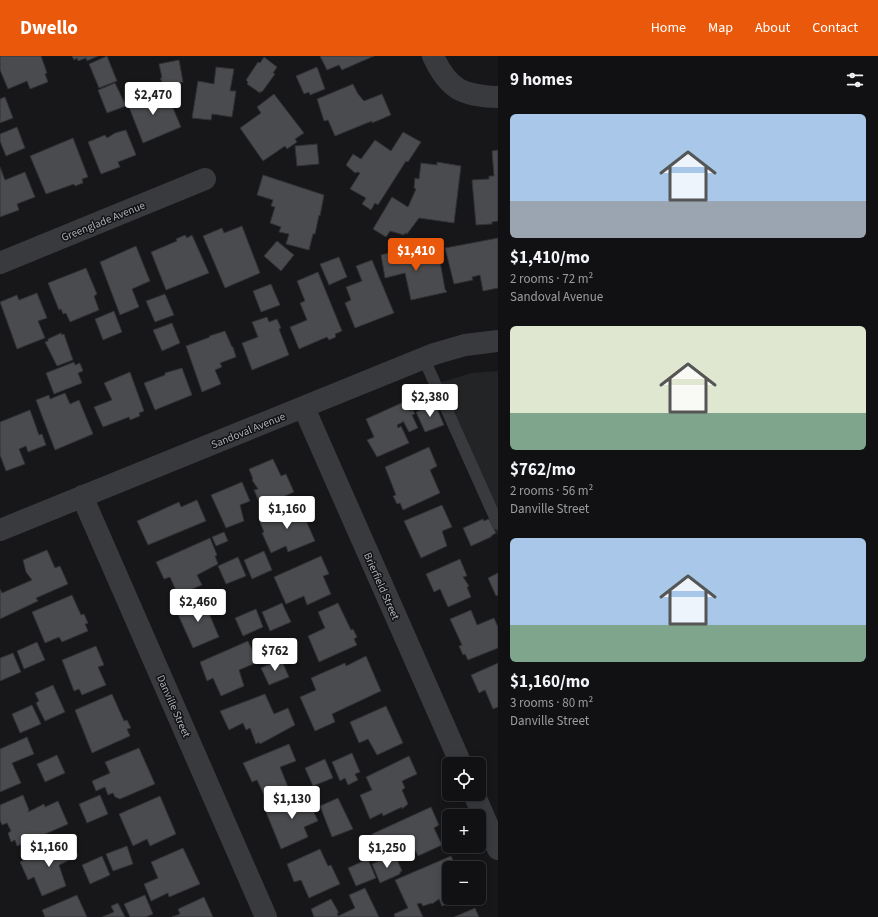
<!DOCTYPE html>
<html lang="en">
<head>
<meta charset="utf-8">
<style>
	:root { --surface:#111113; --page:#1a1a1c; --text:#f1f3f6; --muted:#9c9da0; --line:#303133; --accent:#ea580c }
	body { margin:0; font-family:"Source Sans 3",sans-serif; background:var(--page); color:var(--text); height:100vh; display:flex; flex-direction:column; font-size:15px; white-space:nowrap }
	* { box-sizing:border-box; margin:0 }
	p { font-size:13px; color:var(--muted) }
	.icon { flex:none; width:22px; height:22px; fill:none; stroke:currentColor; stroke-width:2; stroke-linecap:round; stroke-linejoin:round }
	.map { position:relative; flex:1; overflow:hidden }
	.drawer { display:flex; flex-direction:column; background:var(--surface); width:380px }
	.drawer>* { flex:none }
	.controls { position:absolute; left:442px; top:701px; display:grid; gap:8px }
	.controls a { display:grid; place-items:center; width:44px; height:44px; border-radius:6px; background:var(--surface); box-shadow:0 2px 10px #0003,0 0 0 1px var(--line); font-size:20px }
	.price { position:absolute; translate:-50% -34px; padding:0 9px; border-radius:4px; background:#fff; color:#222; font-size:13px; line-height:26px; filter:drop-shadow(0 1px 2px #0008) }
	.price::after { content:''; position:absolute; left:50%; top:24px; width:12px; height:9px; margin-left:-6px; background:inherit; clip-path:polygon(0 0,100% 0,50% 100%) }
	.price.active { background:var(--accent); color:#fff }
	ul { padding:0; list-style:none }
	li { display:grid; align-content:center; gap:8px; height:212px; padding:0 12px }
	li span { display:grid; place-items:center; height:124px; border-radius:6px; color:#555 }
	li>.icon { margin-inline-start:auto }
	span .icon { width:72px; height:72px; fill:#fffc; stroke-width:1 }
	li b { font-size:17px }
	h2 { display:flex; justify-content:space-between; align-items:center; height:48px; padding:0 12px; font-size:17px }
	header { display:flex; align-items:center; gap:24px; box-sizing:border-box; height:56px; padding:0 20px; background:var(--accent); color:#fff }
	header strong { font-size:19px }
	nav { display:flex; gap:22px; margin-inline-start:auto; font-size:14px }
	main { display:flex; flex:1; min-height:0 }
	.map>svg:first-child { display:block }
	.built { fill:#232426 }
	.building { fill:#494b4e; stroke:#313235 }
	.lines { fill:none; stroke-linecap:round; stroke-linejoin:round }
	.lane { stroke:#393a3d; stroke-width:12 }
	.street { stroke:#393a3d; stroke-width:22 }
	.labels { text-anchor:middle; stroke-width:3; stroke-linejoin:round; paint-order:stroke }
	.street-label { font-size:11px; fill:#abb0b7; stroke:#121214 }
</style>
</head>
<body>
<header>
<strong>Dwello</strong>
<nav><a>Home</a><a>Map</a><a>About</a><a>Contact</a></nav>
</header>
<main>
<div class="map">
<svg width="498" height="861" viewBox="0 0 498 861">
	<rect width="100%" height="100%" fill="#171719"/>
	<!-- built -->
	<path class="built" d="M498,315V480L432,329L472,317Z"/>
	<!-- building -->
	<path class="building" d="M0,0H41L47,17L45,18L48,26L30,33L27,25L8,33L0,14Z
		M72,0H98L87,5L86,2L78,5L77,2L74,4Z
		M107,0L117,25L99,32L89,8Z
		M320,0H374L342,14L339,9L327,14Z
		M264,1L277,11L273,17L275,18L262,36L261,35L260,37L247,28L248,26L246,24L258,6L260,7Z
		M179,4L183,26L164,30L160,22H162L159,8Z
		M216,11L234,13L230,35H236L232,61L212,58L211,64L192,62L198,25L214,28Z
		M317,11L325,33L310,39L309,36L304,38L296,20Z
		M115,27L126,50L107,57L98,34Z
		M353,28L358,38L364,45L382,38L391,59L372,67V65L335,80L328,64L324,65L317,43Z
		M158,33L164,47L170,45L181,71L143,87L127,46Z
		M274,38L304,77L295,83L297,86L287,93L285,90L263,105L240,72L261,57L257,51Z
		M5,41L13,62L0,67V43Z
		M17,71L25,92L6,100L0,85V78Z
		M126,74L136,99L118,106L120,111L101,118L88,86L105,79L107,82L115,77Z
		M403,76L421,86L408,106L406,105L378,149L375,147L371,154L362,148L366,142L350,133L360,117L357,116L355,117L346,109L353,98L361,103L375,84L391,95Z
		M73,82L88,121L82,123L83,127L75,130L74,128L46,138L30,100Z
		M317,88L319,108L297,110L295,90Z
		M498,94V165L492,166V168L476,169L472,124L489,123V120H494L492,95Z
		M437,106L461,110L454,167L419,162L407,178L405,177L404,179L390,175L386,181L373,173L392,141L408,151L416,133L414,132L415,122L419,123L421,107L437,109Z
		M0,111L5,124L25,116L35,141L17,148L19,154L0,161Z
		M263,119L324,139L320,160L319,159L315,178H313L309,194L286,188L289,178L279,176L281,171L270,167L275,151L271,150L273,144L257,139Z
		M242,170L260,217L225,232L203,180L222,172L224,177Z
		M185,179L187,182L192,179L209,217L166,234L151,196L177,185L176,183Z
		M498,182V232L483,235L480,219L472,221L473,224L454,228L445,192Z
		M277,185L294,199L281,215L264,200Z
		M136,190L150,225L132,233L139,251L120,259L100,206Z
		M415,190L418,204L439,200L445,233L447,236L411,244L405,217L385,222L381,199Z
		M339,201L347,221L329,229L320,208Z
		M372,204L394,257L355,272L345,247L351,244L346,231L362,225L356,210Z
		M86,212L97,238L94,240L99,254L70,266L66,257L63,258L61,253L59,254L48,227Z
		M318,216L342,275L335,278L336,281L329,284L327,281L299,293L290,271L307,264L300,247L305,245L297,225Z
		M271,228L280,249L261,256L253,235Z
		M37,237L47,262L38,265L45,282L17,293L0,246L17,239L19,244Z
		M165,238L174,259L155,266L146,245Z
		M114,255L122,276L103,284L95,263Z
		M267,261L269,266L277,263L281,272L279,273L289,299L252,314L242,287L258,281L252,266Z
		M172,267L180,287L162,295L153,274Z
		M225,275L232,291H233L236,301L220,307L222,311L215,314L221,328L202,336L186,290L210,281L209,280Z
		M61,277L62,279L64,278L73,304L57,310L45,286L48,285V283Z
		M74,306L75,309L80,307L83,315L78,317L82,327L54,338L46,317Z
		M182,312L192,339L155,354L144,327L165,319V317Z
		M130,316L144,355L139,357L140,360L130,364L129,361L103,371L94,351L112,344L104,327Z
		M65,337L70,348L79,344L93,378L55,394L36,344L49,339L50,343Z
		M406,345L410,355L413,354L415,358L412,359L418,372L409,376L403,365V366L397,369L398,372L401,370L409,387L377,401L367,384L374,381L366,363Z
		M435,348L444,369L425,376L416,356Z
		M30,354L39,379L42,378L46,389L28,396L26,390L19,393L25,408L6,415L0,399V366Z
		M429,391L437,410L430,414L440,437L403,454L400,447L397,448L393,440L396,439L385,411Z
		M273,403L281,420L286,418L294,436L269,447L272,454L264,457L254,434L258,433L252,424L253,423L249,413Z
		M242,426L250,445L240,449L244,465L226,472L211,439Z
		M197,444L206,465L148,489L137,465L179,446L181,451Z
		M299,448L315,485L288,496L286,490L271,497L262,477L264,476L259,464Z
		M442,449L452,471L442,475L447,490L421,502L404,465Z
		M483,463L484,465L489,463L496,477L491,480V481L471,490L463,472Z
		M224,476L228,485L216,490L212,481Z
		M210,482L217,499L215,500L218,508L197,519L202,529L178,539L170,521L164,523L156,506Z
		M47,494L55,512L60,510L68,528L36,542L38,545L0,563V533L2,537L32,524L26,516L23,504Z
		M264,495L272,514L252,523L244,504Z
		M321,500L329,518L323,520L331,538L307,549L304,540L286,548L274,521Z
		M238,501L246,520L226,528L218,510Z
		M460,503L467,520L463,521L469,530L467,531L471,541L448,551L440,533L434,536L426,518Z
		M498,517V539L496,540L488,522Z
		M72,539L81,559L84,558L88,567L85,568L88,575L62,586L59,581L45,587L32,556Z
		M203,543L219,581L193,592L176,554Z
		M282,547L291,566L270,575L262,556Z
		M338,547L351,574L353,573L357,581L354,583L357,589L319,606L308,580L325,572L318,556Z
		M256,553L263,571L243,580L235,562Z
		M471,554L477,569L494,562L498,571V592L468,604L465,598L463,599L459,590L462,589L450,563Z
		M248,585L258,606L239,614L244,630L221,640L213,622L207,625L200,606Z
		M37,586L45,604L24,613L17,595Z
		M96,590L104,609L98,611L106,629L82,639L79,633L74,635L62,604Z
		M13,597L21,616L0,625V602Z
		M366,600L381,635L332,658L335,666L315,675L300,641L316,634L311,622L345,607L346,610Z
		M281,603L289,621L269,629L261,612Z
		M498,607V651L493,653L485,634L479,637L471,619Z
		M53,629L65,656L45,665L36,647L39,645L35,637Z
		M112,638L124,665L127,664L131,672L127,673L130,680L92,697L75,654Z
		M265,638L274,658L288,652L295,669L260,688L259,686L256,688L250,672L246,674L243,667L229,674L220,655Z
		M32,649L41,668L20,677L12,658Z
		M386,650L403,687L377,699L368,683L359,687L350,666Z
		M27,681L34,698L12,707L21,727L0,736V693Z
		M289,688L296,705L280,711L288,731L265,741L257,724L252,726L243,707Z
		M139,692L155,728L120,743L115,741L113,737L108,739L105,731L96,735L92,725L110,717L105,706Z
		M352,697L360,716L355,718L358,724L348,729L345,722L340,725L332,706Z
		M57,699L65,717L45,726L37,708Z
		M409,700L417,718L402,725L405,732L402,734L408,748L402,753V751L383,760L382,757L370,763L360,739L372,734L366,721Z
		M325,703L333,722L313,730L305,712Z
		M305,737L318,765L304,771L308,781L281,793L266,756Z
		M23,739L29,754L28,756L44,748L45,751L58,745L68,768L34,783L35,784L31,786L30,784L17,790L15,784L11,786L8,777L11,775L7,767L2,769L0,764V749Z
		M100,739L108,758L87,767L79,748Z
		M160,740L176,778L150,790L147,783L133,790L119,758Z
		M338,742L353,773L332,781L320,750Z
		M431,751L439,769L434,772L442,789L418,800L415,794L413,795L411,792L414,790L409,781L379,794L372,778Z
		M71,785L78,800L59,809L66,830L42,840L34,821L28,824L20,806Z
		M127,790L133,808L113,815L106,798Z
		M183,792L200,828L169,841L168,837L151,845L144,828L158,822L151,806Z
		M320,793L328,810L331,809L340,828L309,842L301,824L294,826L287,808Z
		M393,799L394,802L396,801L402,815L400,816V818L380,827L372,808Z
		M102,800L110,819L90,828L82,809Z
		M451,800L457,812H449V842H460L442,850L439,843L432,848V847L423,850L421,847L417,848L423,861H395L394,858L408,852L395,824Z
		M368,803L376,822L356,830L348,812Z
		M365,832L379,861H314L311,853L331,843L339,857H337L338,860L355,852L349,839Z
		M77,839L87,861H45L42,854Z
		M145,839L153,858L146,861H130L124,848Z
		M204,841L213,861H172L180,858L178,853Z
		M118,847L125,861H102L114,856L111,850Z
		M475,852L479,861H454Z"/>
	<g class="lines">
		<!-- lane -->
		<path class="lane" d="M424,303L498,468"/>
		<!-- street -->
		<path class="street" d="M433,0C448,33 462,40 498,41
			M0,207L205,123
			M304,352L461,708
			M82,440L266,861
			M0,474L434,298L465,289L498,285
			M474,738L498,793"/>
	</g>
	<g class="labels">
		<!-- street labels -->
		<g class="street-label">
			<text transform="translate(103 165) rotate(-22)" y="4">Greenglade Avenue</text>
			<text transform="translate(248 374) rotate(-22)" y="4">Sandoval Avenue</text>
			<text transform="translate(382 530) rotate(66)" y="4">Brierfield Street</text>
			<text transform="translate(174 650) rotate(66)" y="4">Danville Street</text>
		</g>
	</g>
</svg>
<div class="controls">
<a><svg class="icon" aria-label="locate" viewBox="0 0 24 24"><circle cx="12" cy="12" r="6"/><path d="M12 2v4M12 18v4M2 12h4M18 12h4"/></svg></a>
<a>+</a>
<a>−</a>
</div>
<b class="price" style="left:153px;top:60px">$2,470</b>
<b class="price active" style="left:416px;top:216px">$1,410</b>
<b class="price" style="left:430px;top:362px">$2,380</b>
<b class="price" style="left:287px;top:474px">$1,160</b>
<b class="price" style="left:198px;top:567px">$2,460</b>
<b class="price" style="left:275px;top:616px">$762</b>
<b class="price" style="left:292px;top:764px">$1,130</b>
<b class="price" style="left:49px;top:812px">$1,160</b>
<b class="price" style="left:387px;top:813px">$1,250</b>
</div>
<section class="drawer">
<h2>9 homes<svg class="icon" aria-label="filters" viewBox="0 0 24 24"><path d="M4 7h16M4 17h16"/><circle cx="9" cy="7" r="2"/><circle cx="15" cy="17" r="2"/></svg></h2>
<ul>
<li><span style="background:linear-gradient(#a9c7e8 70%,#9aa5b1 0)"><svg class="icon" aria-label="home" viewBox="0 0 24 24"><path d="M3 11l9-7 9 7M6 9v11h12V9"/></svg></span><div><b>$1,410/mo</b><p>2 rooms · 72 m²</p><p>Sandoval Avenue</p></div></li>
<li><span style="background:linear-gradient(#dfe7d0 70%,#7fa58c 0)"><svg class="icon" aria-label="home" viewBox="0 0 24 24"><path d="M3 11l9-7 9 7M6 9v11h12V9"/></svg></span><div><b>$762/mo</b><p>2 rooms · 56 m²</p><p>Danville Street</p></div></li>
<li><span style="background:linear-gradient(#a9c7e8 70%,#7fa58c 0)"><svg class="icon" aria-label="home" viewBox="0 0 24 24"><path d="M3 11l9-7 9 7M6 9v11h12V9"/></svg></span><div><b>$1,160/mo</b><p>3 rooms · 80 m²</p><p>Danville Street</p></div></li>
</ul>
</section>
</main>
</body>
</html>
